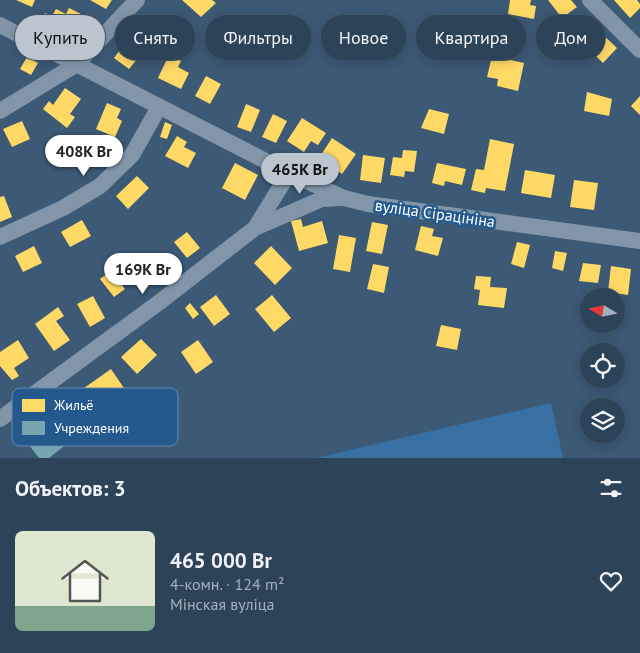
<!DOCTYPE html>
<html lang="ru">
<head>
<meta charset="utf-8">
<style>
	:root { --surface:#2d4358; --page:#354a5e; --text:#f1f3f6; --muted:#a7b0ba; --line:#485c6e; --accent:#bbc5cf }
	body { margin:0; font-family:"PT Sans",sans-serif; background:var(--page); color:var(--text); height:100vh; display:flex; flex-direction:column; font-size:19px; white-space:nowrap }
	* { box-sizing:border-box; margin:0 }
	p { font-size:16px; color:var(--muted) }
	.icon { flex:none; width:28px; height:28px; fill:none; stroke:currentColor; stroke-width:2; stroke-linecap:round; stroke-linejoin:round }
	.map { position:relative; height:458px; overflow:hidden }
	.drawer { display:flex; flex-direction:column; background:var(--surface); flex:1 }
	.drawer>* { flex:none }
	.guide { position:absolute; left:15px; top:15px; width:610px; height:45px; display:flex; gap:10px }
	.needle { width:32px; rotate:280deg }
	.fabs { position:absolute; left:580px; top:288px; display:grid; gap:10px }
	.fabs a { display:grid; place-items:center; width:45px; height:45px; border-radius:50%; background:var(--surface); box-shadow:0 2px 12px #0003,0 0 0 1px var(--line); font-size:25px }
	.price { position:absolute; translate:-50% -42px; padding:0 11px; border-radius:18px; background:#fff; color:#222; font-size:16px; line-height:32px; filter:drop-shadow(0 1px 2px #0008) }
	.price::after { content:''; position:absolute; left:50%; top:30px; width:15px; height:11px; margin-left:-8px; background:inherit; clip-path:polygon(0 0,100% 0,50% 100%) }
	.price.selected { background:var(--accent); color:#111 }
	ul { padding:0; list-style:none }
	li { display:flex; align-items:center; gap:15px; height:125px; padding:0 15px }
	li span { display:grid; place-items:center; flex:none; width:140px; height:100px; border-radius:8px; color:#555 }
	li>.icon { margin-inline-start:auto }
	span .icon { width:60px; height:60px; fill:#fffc; stroke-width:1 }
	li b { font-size:21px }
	h2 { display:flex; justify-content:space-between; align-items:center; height:60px; padding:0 15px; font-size:21px }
	.tag { padding:0 18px; border-radius:22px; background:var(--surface); box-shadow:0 2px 12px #0003,0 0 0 1px var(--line); font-size:18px; line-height:45px }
	.tag.selected { background:var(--accent); color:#111 }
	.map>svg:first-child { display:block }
	.green { fill:#3970a3 }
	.homes { fill:#ffd966 }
	.public { fill:#76a5af }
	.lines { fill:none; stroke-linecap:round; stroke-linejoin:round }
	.street { stroke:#8396a9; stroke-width:16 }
	.labels { text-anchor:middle; stroke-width:5; stroke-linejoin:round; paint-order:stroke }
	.street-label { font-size:16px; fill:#fff; stroke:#24598d }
	.key { fill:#24598d; stroke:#668baf; stroke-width:1 }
	.key-label { font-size:14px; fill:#fff }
</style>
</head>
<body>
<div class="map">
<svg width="640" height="458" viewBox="0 0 640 458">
	<rect width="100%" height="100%" fill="#3c5975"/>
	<!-- green -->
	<path class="green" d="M551,403L563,458H316Z"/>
	<!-- homes -->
	<path class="homes" d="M16,0H35L32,7Z
		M90,0H112L106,9Z
		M182,0H212L216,3L201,17Z
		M510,0H531L530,5L536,6L534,19L508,14Z
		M548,0H571L577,7L562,18Z
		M614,0H637L640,4V8L630,18Z
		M69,8L85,16L82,22L89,26L80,43L47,25L45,29L39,26L45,13L52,16L56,9L66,14Z
		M595,23L601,29L599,31L617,48L603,63L579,39Z
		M131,35L147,47L129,69L114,58Z
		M444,40L457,42L455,54L442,51Z
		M169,55L181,61L178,67L189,73L181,89L158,78Z
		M492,56L524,63L518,91L497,86L498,79L487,77Z
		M27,57L38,63L31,75L20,69Z
		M206,76L221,84L210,104L195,96Z
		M65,88L81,99L70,114L75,117L67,128L43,109L49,101L53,105Z
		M587,92L612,99L609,116L584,111Z
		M640,96V115L631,106Z
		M107,103L121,109L117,118L122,121L115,137L96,129Z
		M246,104L260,110L251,132L237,127Z
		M429,109L449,114L444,134L421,128Z
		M273,114L287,121L276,143L262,137Z
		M302,118L326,133L318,145L311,141L304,152L287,141Z
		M22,121L30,139L12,147L3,129Z
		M165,122L172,125L167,139L160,137Z
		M177,136L187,142L184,147L196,153L188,168L165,156Z
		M332,138L356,154L342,174L330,166L326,172L315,164Z
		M490,139L514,144L505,191L486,188L485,193L471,190L476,169L484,170Z
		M403,150L417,151L414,172L405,171L404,177L390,175L393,157L402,158Z
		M363,155L385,158L381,183L360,180Z
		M235,163L258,175L245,200L222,188Z
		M437,163L466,169L462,185L445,181L444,186L432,183Z
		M525,170L555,175L551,198L521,193Z
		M137,176L149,188L128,209L116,196Z
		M574,180L598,183L594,210L570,207Z
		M4,196L12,217L0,222V197Z
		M301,219L303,227L322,221L328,243L299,251L291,221Z
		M82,220L91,236L70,247L61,232Z
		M372,222L388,225L382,254L366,251Z
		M421,226L434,229L432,236L443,238L438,256L415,250Z
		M187,232L200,248L187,258L174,242Z
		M339,235L356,238L350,272L333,269Z
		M517,242L530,245L524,268L511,264Z
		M34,246L42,263L23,272L15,256Z
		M271,246L292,268L275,285L254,263Z
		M555,251L567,253L563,271L552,268Z
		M142,263L150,273L147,276L138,266Z
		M583,263L601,265L598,283L579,281Z
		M373,264L389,267L384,293L367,289Z
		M611,266L631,269L628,295L608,292Z
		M135,267L144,280L137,285L128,273Z
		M111,271L125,289L114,297L100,279Z
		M476,276L491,277L490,287L507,288L504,308L478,305L480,290L474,289Z
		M216,295L230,314L214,326L200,307Z
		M272,295L291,318L274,332L255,309Z
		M93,296L105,318L90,327L77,304Z
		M190,303L199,314L193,319L185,308Z
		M58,307L64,316L56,321L70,340L54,351L35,324Z
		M441,325L461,329L457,350L436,346Z
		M141,339L157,355L137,374L121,357Z
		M18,340L29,358L14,368L19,376L12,380L0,366V352Z
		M198,340L213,362L196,374L181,352Z
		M111,369L126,391L83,422L67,400Z"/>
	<!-- public -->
	<path class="public" d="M60,414L77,436L49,458H39L25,440Z"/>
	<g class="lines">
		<!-- street -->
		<path class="street" d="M590,0L640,50
			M0,25L289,173L344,198L368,204L640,241
			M0,111L77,64L137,0
			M255,228L322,199L342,198
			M0,237L63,208L100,186L132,155L159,107
			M0,419L161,301L255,228L289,173"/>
	</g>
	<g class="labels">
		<!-- street labels -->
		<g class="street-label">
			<text transform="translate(435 213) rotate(8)" y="6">вуліца Сірацініна</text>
		</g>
	</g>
	<!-- legend -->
	<rect x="12" y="388" width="166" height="58" rx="8" class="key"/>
	<rect x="22" y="399" width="23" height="13" fill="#ffd966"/>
	<rect x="22" y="421" width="23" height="14" fill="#76a5af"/>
	<g class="key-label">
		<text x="54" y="410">Жильё</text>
		<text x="54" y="433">Учреждения</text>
	</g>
</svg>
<div class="fabs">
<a><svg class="needle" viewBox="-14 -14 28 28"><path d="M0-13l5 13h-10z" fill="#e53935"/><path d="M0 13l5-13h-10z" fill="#a7b0ba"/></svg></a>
<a><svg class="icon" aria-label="locate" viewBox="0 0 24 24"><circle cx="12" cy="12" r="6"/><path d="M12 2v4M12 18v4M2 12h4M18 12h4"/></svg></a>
<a><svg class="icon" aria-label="layers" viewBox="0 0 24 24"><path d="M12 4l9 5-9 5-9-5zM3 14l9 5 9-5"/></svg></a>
</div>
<b class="price" style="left:84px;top:177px">408K Br</b>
<b class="price selected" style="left:300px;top:195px">465K Br</b>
<b class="price" style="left:143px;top:295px">169K Br</b>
<div class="guide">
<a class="tag selected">Купить</a>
<a class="tag">Снять</a>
<a class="tag">Фильтры</a>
<a class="tag">Новое</a>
<a class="tag">Квартира</a>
<a class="tag">Дом</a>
</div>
</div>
<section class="drawer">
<h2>Объектов: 3<svg class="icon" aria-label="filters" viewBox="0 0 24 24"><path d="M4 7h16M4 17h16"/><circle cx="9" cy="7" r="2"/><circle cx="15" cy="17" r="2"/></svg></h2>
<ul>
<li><span style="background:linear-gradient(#dfe7d0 75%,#7fa58c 0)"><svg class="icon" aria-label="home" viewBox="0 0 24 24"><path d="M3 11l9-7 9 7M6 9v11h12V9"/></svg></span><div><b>465 000 Br</b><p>4-комн. · 124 m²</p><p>Мінская вуліца</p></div><svg class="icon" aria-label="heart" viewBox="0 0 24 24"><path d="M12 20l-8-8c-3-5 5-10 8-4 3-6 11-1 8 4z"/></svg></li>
</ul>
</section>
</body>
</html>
